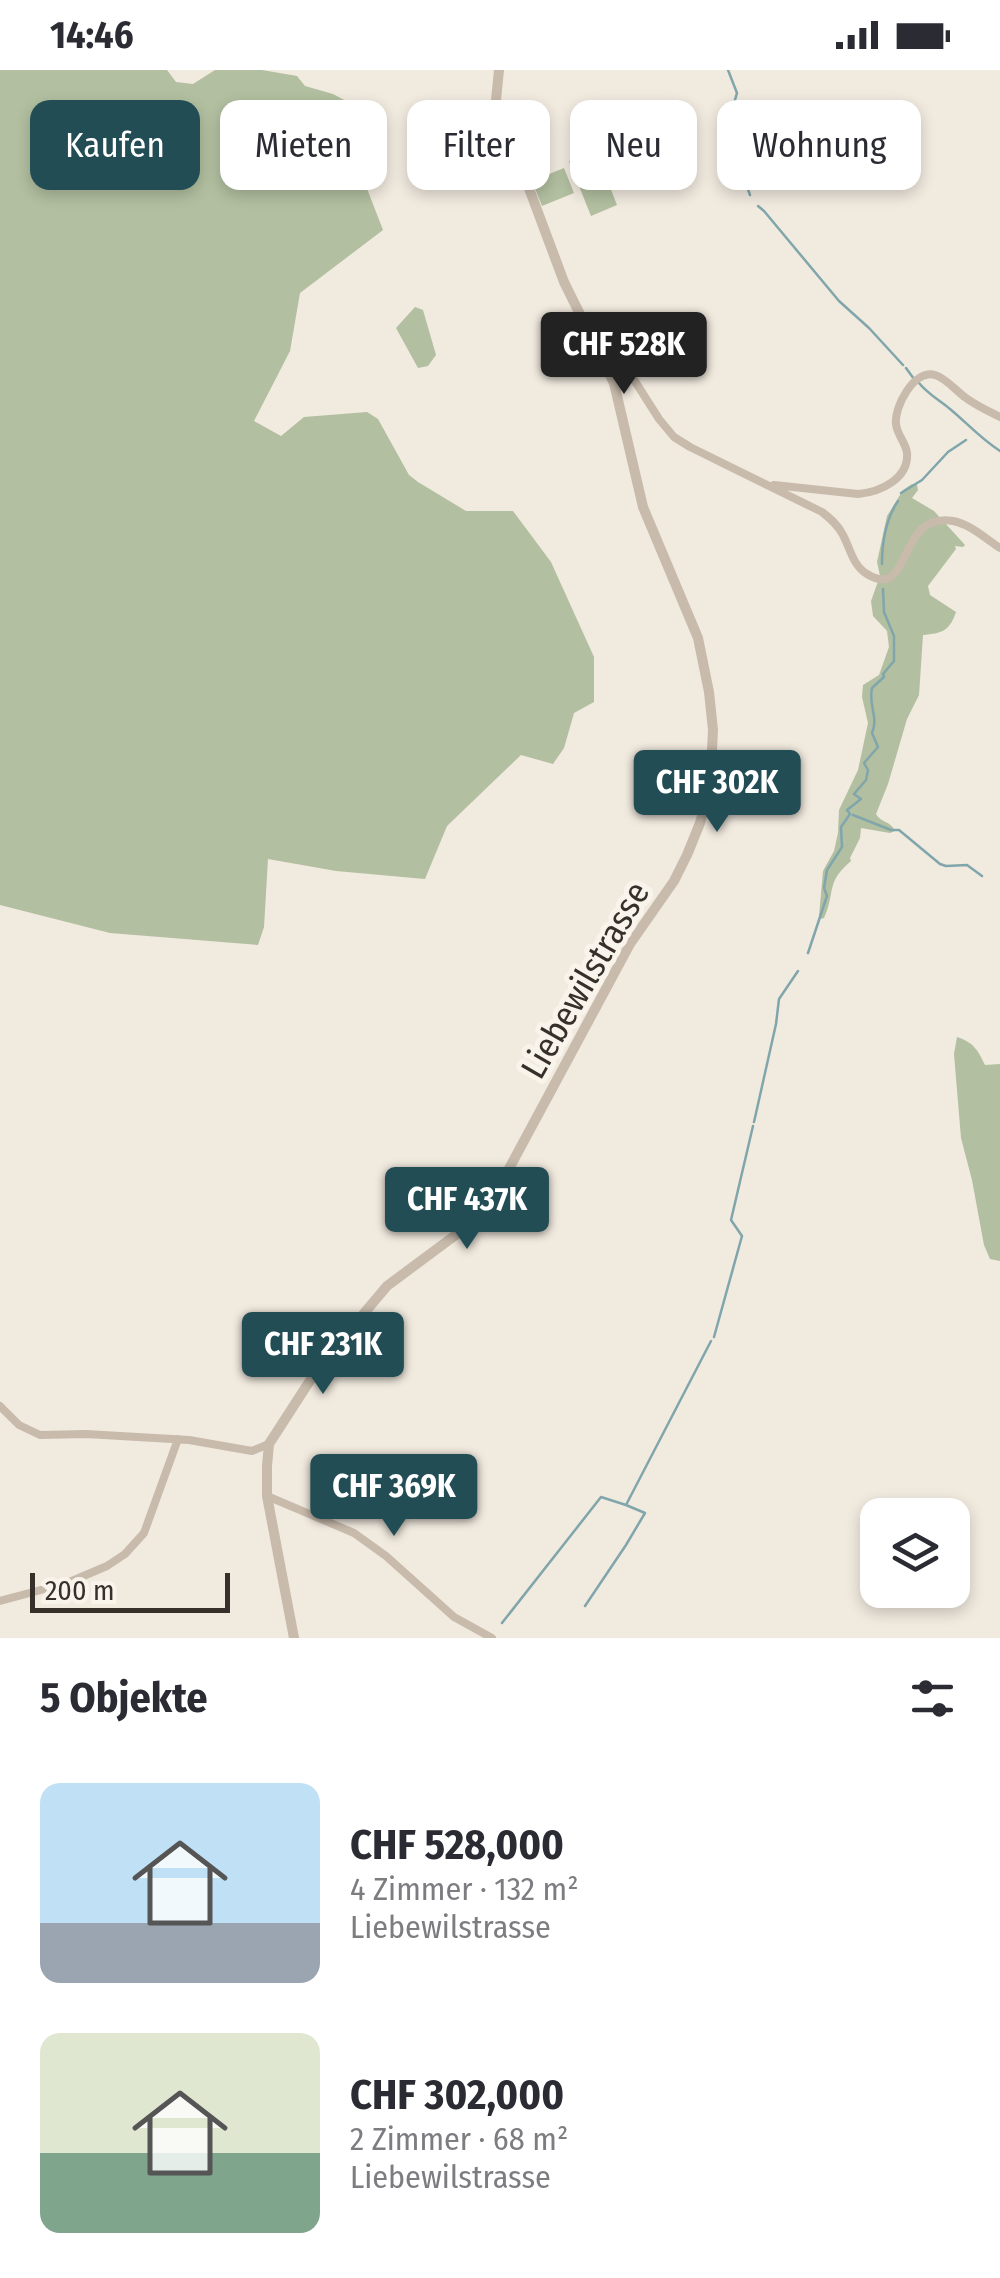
<!DOCTYPE html>
<html lang="de">
<head>
<meta charset="utf-8">
<style>
	:root { --surface:#fff; --page:#f7f7f7; --text:#2b2b33; --muted:#7c7c81; --accent:#234d55 }
	body { margin:0; font-family:"Fira Sans Condensed",sans-serif; background:var(--page); color:var(--text); height:100vh; display:flex; flex-direction:column; font-size:38px; white-space:nowrap }
	* { box-sizing:border-box; margin:0 }
	p { font-size:32px; color:var(--muted) }
	.icon { flex:none; width:55px; height:55px; fill:none; stroke:currentColor; stroke-width:2; stroke-linecap:round; stroke-linejoin:round }
	.map { position:relative; height:1568px; overflow:hidden }
	.panel { display:flex; flex-direction:column; background:var(--surface); flex:1 }
	.panel>* { flex:none }
	.banner { position:absolute; left:30px; top:30px; width:940px; height:90px; display:flex; gap:20px }
	.buttons { position:absolute; left:860px; top:1428px; display:grid; gap:20px }
	.buttons a { display:grid; place-items:center; width:110px; height:110px; border-radius:20px; background:var(--surface); box-shadow:0 5px 15px #0003; font-size:50px }
	.scale { position:absolute; left:30px; bottom:25px; width:200px; box-sizing:border-box; padding-left:10px; border:5px solid #372f2a; border-top:0; font-size:28px; line-height:35px; white-space:nowrap; color:#372f2a; -webkit-text-stroke:8px #f9f4eb; paint-order:stroke }
	.price { position:absolute; translate:-50% -85px; padding:0 22px; border-radius:10px; background:var(--accent); color:#fff; font-size:32px; line-height:65px; filter:drop-shadow(0 2px 5px #0008) }
	.price::after { content:''; position:absolute; left:50%; top:60px; width:30px; height:22px; margin-left:-15px; background:inherit; clip-path:polygon(0 0,100% 0,50% 100%) }
	.price.active { background:#222; color:#fff }
	ul { padding:0; list-style:none }
	li { display:flex; align-items:center; gap:30px; height:250px; padding:0 40px }
	li span { display:grid; place-items:center; flex:none; width:280px; height:200px; border-radius:20px; color:#555 }
	li>.icon { margin-inline-start:auto }
	span .icon { width:120px; height:120px; fill:#fffc; stroke-width:1 }
	li b { font-size:42px }
	h2 { display:flex; justify-content:space-between; align-items:center; height:120px; padding:0 40px; font-size:42px }
	.pill { padding:0 35px; border-radius:20px; background:var(--surface); box-shadow:0 5px 15px #0003; font-size:35px; line-height:90px }
	.pill.active { background:var(--accent); color:#fff }
	.status { display:flex; justify-content:space-between; align-items:center; height:70px; padding:0 50px; background:var(--surface); direction:ltr }
	.status svg { height:28px; fill:currentColor }
	.map>svg:first-child { display:block }
	.green { fill:#b2bfa0 }
	.lines { fill:none; stroke-linecap:round; stroke-linejoin:round }
	.stream { stroke:#80a6ac; stroke-width:2.5 }
	.minor { stroke:#c8bbac; stroke-width:8 }
	.tertiary { stroke:#c8bbac; stroke-width:10 }
	.labels { text-anchor:middle; stroke-width:10; stroke-linejoin:round; paint-order:stroke }
	.street-label { font-size:35px; fill:#372f2a; stroke:#f9f4eb }
</style>
</head>
<body>
<div class="status"><b>14:46</b><svg viewBox="0 0 49 12"><path d="M0 12V9h3v3zM5 12V6h3v6zM10 12V3h3v9zM15 12V0h3v12zM26 1h20v11H26zM47 4h2v5h-2z"/></svg></div>
<div class="map">
<svg width="1000" height="1568" viewBox="0 0 1000 1568">
	<rect width="100%" height="100%" fill="#f1eadf"/>
	<!-- green -->
	<path class="green" d="M0,0H167L176,12L193,14L215,0H262L297,6L305,16L333,24L361,39L365,79L362,80L359,98L383,160L300,223L290,281L254,351L281,366L304,347L367,342L378,349L409,405L418,412L466,441H513L551,492L594,587V632L574,643L564,678L553,694L521,685L447,756L425,809L336,801L268,789L264,857L258,875L110,863L0,835Z
		M596,81L617,135L591,146L569,91Z
		M564,98L574,123L542,136L532,111Z
		M415,237L423,240L436,285L428,296L418,298L396,258Z
		M912,414L917,415L918,420L912,428L934,441L965,475L963,477L955,476L956,479L928,516L930,525L956,542C949,562 942,563 923,565L919,625L907,649L888,714L876,744C881,753 891,751 895,761L890,763L861,758L860,768L850,788L851,791C825,813 836,822 824,848L821,849L819,846L823,801L834,781L838,763L839,740L858,700L868,653L862,627L863,615L879,605L889,577L887,561L873,546L871,531L880,506L877,492L887,446L903,420Z
		M957,967C973,972 978,980 985,995L1000,994V1191L990,1189L984,1175L972,1110L961,1068L954,984Z"/>
	<g class="lines">
		<!-- stream -->
		<path class="stream" d="M728,0L737,23C724,62 737,88 750,125
			M758,136L764,141L839,231L869,258L903,295
			M906,298L914,309
			M919,313C928,324 939,330 950,339C967,353 981,369 1000,381
			M901,423L922,410L948,382L966,370
			M882,494C882,472 886,449 898,431
			M853,745L891,760H899L940,794L946,796L967,795L982,806
			M808,883L827,826L824,818L827,800L842,777L841,757L850,744L847,740L861,729L854,724L866,710L868,700L864,693L878,677L872,663C879,648 868,635 872,618L884,607L883,604L894,591V566L884,542L883,519
			M754,1052L776,954L779,929L798,901
			M714,1267L742,1166L731,1150L753,1056
			M585,1536L626,1475L645,1443L626,1435
			M502,1553L601,1427L626,1435L711,1271"/>
		<!-- minor -->
		<path class="minor" d="M582,249L592,251L605,264L659,349L674,367L690,377L822,442C831,449 838,455 843,465C850,478 853,496 867,504C913,532 896,441 953,451C970,454 986,469 1000,478
			M774,415L858,424C880,422 909,409 907,383C906,373 897,365 896,354C894,337 914,299 935,305C946,308 956,321 966,328C977,336 988,341 1000,347
			M0,1336L19,1355L40,1365L86,1364L189,1370L252,1381L269,1374
			M267,1426L354,1463L386,1486L454,1547L492,1568
			M0,1531L67,1513L107,1496L125,1484L144,1463L178,1369"/>
		<!-- tertiary -->
		<path class="tertiary" d="M355,1254L387,1216L465,1158L490,1134L630,874L674,811L687,785L700,753L705,735L711,700L713,660L709,622L698,568L643,437L614,313L564,212L524,105L501,53L496,30L499,0
			M294,1568L267,1426V1396L269,1374L311,1309L350,1261"/>
	</g>
	<g class="labels">
		<!-- street labels -->
		<g class="street-label">
			<text transform="translate(585 910) rotate(-60)" y="12">Liebewilstrasse</text>
		</g>
	</g>
</svg>
<div class="buttons">
<a><svg class="icon" aria-label="layers" viewBox="0 0 24 24"><path d="M12 4l9 5-9 5-9-5zM3 14l9 5 9-5"/></svg></a>
</div>
<div class="scale">200 m</div>
<b class="price active" style="left:624px;top:327px">CHF 528K</b>
<b class="price" style="left:717px;top:765px">CHF 302K</b>
<b class="price" style="left:467px;top:1182px">CHF 437K</b>
<b class="price" style="left:323px;top:1327px">CHF 231K</b>
<b class="price" style="left:394px;top:1469px">CHF 369K</b>
<div class="banner">
<a class="pill active">Kaufen</a>
<a class="pill">Mieten</a>
<a class="pill">Filter</a>
<a class="pill">Neu</a>
<a class="pill">Wohnung</a>
</div>
</div>
<section class="panel">
<h2>5 Objekte<svg class="icon" aria-label="filters" viewBox="0 0 24 24"><path d="M4 7h16M4 17h16"/><circle cx="9" cy="7" r="2"/><circle cx="15" cy="17" r="2"/></svg></h2>
<ul>
<li><span style="background:linear-gradient(#bfe0f5 70%,#9aa5b1 0)"><svg class="icon" aria-label="home" viewBox="0 0 24 24"><path d="M3 11l9-7 9 7M6 9v11h12V9"/></svg></span><div><b>CHF 528,000</b><p>4 Zimmer · 132 m²</p><p>Liebewilstrasse</p></div></li>
<li><span style="background:linear-gradient(#dfe7d0 60%,#7fa58c 0)"><svg class="icon" aria-label="home" viewBox="0 0 24 24"><path d="M3 11l9-7 9 7M6 9v11h12V9"/></svg></span><div><b>CHF 302,000</b><p>2 Zimmer · 68 m²</p><p>Liebewilstrasse</p></div></li>
</ul>
</section>
</body>
</html>
